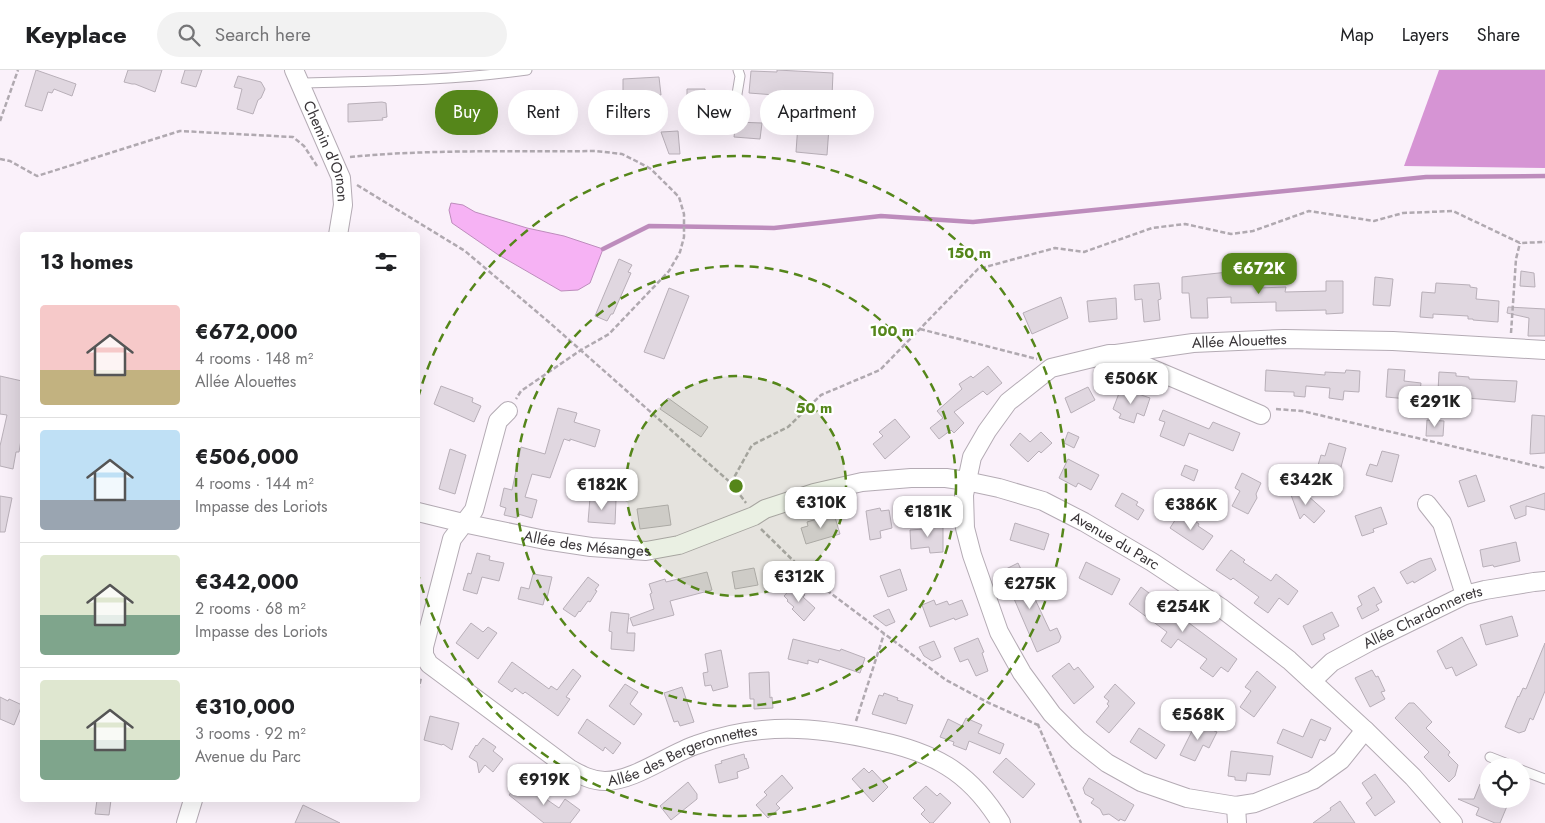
<!DOCTYPE html>
<html lang="en">
<head>
<meta charset="utf-8">
<style>
	:root { --surface:#fff; --page:#f2f2f2; --text:#202124; --muted:#757577; --line:#e0e0e0; --accent:#55861a }
	body { margin:0; font-family:Jost,sans-serif; background:var(--page); color:var(--text); height:100vh; display:flex; flex-direction:column; font-size:19px; white-space:nowrap }
	* { box-sizing:border-box; margin:0 }
	p { font-size:16px; color:var(--muted) }
	.icon { flex:none; width:28px; height:28px; fill:none; stroke:currentColor; stroke-width:2; stroke-linecap:round; stroke-linejoin:round }
	.map { position:relative; flex:1; overflow:hidden }
	.sheet { position:absolute; left:20px; top:162px; width:400px; height:570px; display:flex; flex-direction:column; background:var(--surface); border-radius:5px; box-shadow:0 5px 20px #0002 }
	.sheet>* { flex:none }
	.banner { position:absolute; left:435px; top:20px; width:475px; height:45px; display:flex; gap:10px }
	.tools { position:absolute; left:1480px; top:688px; display:grid; gap:10px }
	.tools a { display:grid; place-items:center; width:50px; height:50px; border-radius:50%; background:var(--surface); box-shadow:0 5px 20px #0002; font-size:25px }
	.price { position:absolute; translate:-50% -42px; padding:0 11px; border-radius:10px; background:#fff; color:#222; font-size:16px; line-height:32px; filter:drop-shadow(0 1px 2px #0008) }
	.price::after { content:''; position:absolute; left:50%; top:30px; width:15px; height:11px; margin-left:-8px; background:inherit; clip-path:polygon(0 0,100% 0,50% 100%) }
	.price.on { background:var(--accent); color:#fff }
	ul { padding:0; list-style:none }
	li { display:flex; align-items:center; gap:15px; height:125px; padding:0 20px }
	li+li { border-top:1px solid var(--line) }
	li span { display:grid; place-items:center; flex:none; width:140px; height:100px; border-radius:5px; color:#555 }
	li>.icon { margin-inline-start:auto }
	span .icon { width:60px; height:60px; fill:#fffc; stroke-width:1 }
	li b { font-size:21px }
	h2 { display:flex; justify-content:space-between; align-items:center; height:60px; padding:0 20px; font-size:21px }
	.pill { padding:0 18px; border-radius:22px; background:var(--surface); box-shadow:0 5px 20px #0002; font-size:18px; line-height:45px }
	.pill.on { background:var(--accent); color:#fff }
	header { display:flex; align-items:center; gap:30px; box-sizing:border-box; height:70px; padding:0 25px; background:var(--surface); border-bottom:1px solid var(--line) }
	header strong { font-size:24px }
	nav { display:flex; gap:28px; margin-inline-start:auto; font-size:18px }
	.search { width:350px; height:45px; background:var(--page); display:flex; align-items:center; gap:12px; box-sizing:border-box; padding:0 18px; border-radius:28px; color:var(--muted); font-size:19px }
	.map>svg:first-child { display:block }
	.forest { fill:#d694d4 }
	.water { fill:#f6b2f4; stroke:#bd8cbc }
	.lines { fill:none; stroke-linecap:round; stroke-linejoin:round }
	.stream { stroke:#bd8cbc; stroke-width:4.5 }
	.building { fill:#e0d7e0; stroke:#b8afb8 }
	.lane-casing { stroke:#b4abb4; stroke-width:11 }
	.street-casing { stroke:#b4abb4; stroke-width:20 }
	.path { stroke:#b0a9b0; stroke-width:2.5; stroke-dasharray:5 2.5; stroke-linecap:butt }
	.lane { stroke:#fff; stroke-width:9 }
	.street { stroke:#fff; stroke-width:18 }
	.ring { fill:none; stroke:#55861a; stroke-width:2.5; stroke-dasharray:9 6 }
	.labels { text-anchor:middle; stroke-width:4.5; stroke-linejoin:round; paint-order:stroke }
	.street-label { font-size:15px; fill:#393538; stroke:#fff }
	.centre { fill:#55861a; stroke:#fff; stroke-width:2.5 }
	.ring-label { font-size:15px; text-anchor:middle; font-weight:bold; fill:#55861a; stroke:#fff; stroke-width:4.5; stroke-linejoin:round; paint-order:stroke }
</style>
</head>
<body>
<header>
<strong>Keyplace</strong>
<div class="search"><svg class="icon" aria-label="search" viewBox="0 0 24 24"><circle cx="10" cy="10" r="6"/><path d="M15 15l6 6"/></svg>Search here</div>
<nav><a>Map</a><a>Layers</a><a>Share</a></nav>
</header>
<div class="map">
<svg width="1545" height="753" viewBox="0 0 1545 753">
	<rect width="100%" height="100%" fill="#faf1fa"/>
	<!-- forest -->
	<path class="forest" d="M1439,0H1545V98L1404,96Z"/>
	<!-- water -->
	<path class="water" d="M451,133L463,135L475,142L527,158L564,166L603,179L590,213L578,220L561,221L497,184L452,153L449,140Z"/>
	<g class="lines">
		<!-- stream -->
		<path class="stream" d="M603,179L649,156L774,158L881,146L973,152L1426,107L1545,106"/>
	</g>
	<!-- building -->
	<path class="building" d="M36,0L76,14L72,26L54,19L52,23L48,22L42,41L25,36Z
		M128,0H162L155,22L135,14H132L124,12Z
		M185,0H202L196,17L181,13Z
		M777,0L833,3L832,26L801,24L800,36L775,35V25L749,23L751,1L777,2Z
		M238,6L261,12L265,19L261,28L258,30L253,44L237,39L242,19L234,17Z
		M659,7L661,25L623,26V9Z
		M687,19H705L707,54H685L684,28L687,27Z
		M382,32L386,33L387,47L382,48L383,50L348,52V34Z
		M736,52L762,53L760,69L734,67Z
		M798,54L829,57L827,85L796,82Z
		M678,61L680,84H669L661,62Z
		M619,189L632,195L628,202L631,203L613,244H611L607,251L595,246Z
		M1521,201L1534,203L1535,217L1520,216Z
		M1228,202L1229,214H1258V218L1286,217L1285,222L1326,221V211H1343V243L1326,244V240L1276,241V232L1231,233V227L1207,228L1208,248H1191L1189,223H1182V207Z
		M1375,207L1393,209L1390,236L1373,235Z
		M1159,213L1161,229L1158,230L1160,250L1144,252L1142,229L1135,230L1134,215Z
		M1436,213L1470,215V217L1477,218L1476,229L1499,231L1498,252L1473,250V249H1468V246L1433,244V248L1420,247L1422,222L1435,223Z
		M669,218L689,226L664,289L644,282Z
		M1061,227L1068,248L1032,264L1023,243Z
		M1116,228L1117,249L1089,252L1087,231Z
		M1508,237L1545,239V266H1528L1529,248L1507,243Z
		M988,296L1002,313L987,325L983,321L954,342L964,353L954,363L951,360L939,369L930,358L943,348L937,341L962,319L959,314L971,306L973,308Z
		M1388,299L1405,300L1404,311L1421,313L1419,330L1386,327Z
		M1266,300L1325,305V302L1345,303L1346,300L1360,301L1359,322L1344,321L1343,330L1329,328L1330,318L1306,316L1305,327L1294,326V322L1265,321Z
		M1439,302L1456,303V306L1469,307V309L1517,311L1515,332L1467,328V336L1450,335L1451,322L1438,321Z
		M0,306L22,311V364L19,382H16L13,399L0,396V376L7,345L0,344Z
		M441,316L473,328L472,332L481,336L474,352L434,334Z
		M1088,317L1095,330L1071,343L1065,328Z
		M1121,318L1150,328L1144,346L1137,343L1134,353L1119,348L1121,344L1113,339Z
		M668,328L708,357L701,367L660,339Z
		M558,338L577,343L574,352L600,360L595,377L570,369V371L564,369L550,408L532,404L525,427L537,430L532,448L518,444L517,448L504,445L506,438L500,436L504,418L512,420L521,377L545,384Z
		M1163,340L1209,359L1213,352L1240,363L1233,381L1189,363L1184,376L1160,366L1165,352L1159,350Z
		M1532,345L1545,346V383L1530,384Z
		M895,349L910,367L885,389L873,374L883,366L879,362Z
		M1427,350L1444,351L1443,366H1426Z
		M1041,362L1052,373L1041,383L1039,381L1028,392L1010,375L1020,363L1030,372Z
		M1068,362L1079,367L1074,378L1064,373Z
		M1329,373L1346,378L1336,416L1314,409L1321,385L1325,386Z
		M450,379L466,385L455,424L439,419Z
		M1382,381L1399,385L1392,412L1366,405L1370,394L1377,396Z
		M1068,389L1099,405L1091,420L1078,413L1076,417L1059,408Z
		M1185,395L1198,400L1194,411L1181,405Z
		M1242,403L1261,413L1256,424L1257,428L1248,444L1232,436L1240,421L1235,418Z
		M1476,405L1485,431L1468,437L1459,411Z
		M1298,417L1325,441L1314,453L1304,444L1300,449L1291,425Z
		M1122,423L1138,432L1136,435L1144,440L1138,450L1115,436Z
		M1545,423V440L1526,436V445L1515,449L1510,436Z
		M0,426L12,428L5,462H0Z
		M590,428L616,430L615,454L588,452Z
		M668,435L671,455L640,459L637,439Z
		M1381,437L1387,454L1373,459L1374,462L1362,466L1355,446Z
		M880,438L881,441L889,440L892,458L880,461L881,468L870,470L866,441Z
		M1181,441L1199,454L1198,456L1213,466L1203,480L1170,458Z
		M834,444L840,464L806,474L801,458L808,456L807,452Z
		M1015,453L1049,464L1044,480L1010,470Z
		M943,454V482L930,483L929,477L911,479L910,460L924,459L923,455Z
		M1516,472L1520,491L1494,497L1493,495L1483,497L1480,480Z
		M1231,480L1245,490L1243,492L1271,511L1276,504L1298,521L1288,535L1279,528L1268,543L1254,533L1259,527L1233,508L1231,510L1216,500Z
		M477,483L490,486L489,490L504,493L499,511L482,507L477,524L463,520L468,503L471,504Z
		M1431,488L1436,500L1414,513L1413,511L1407,514L1400,502L1420,491Z
		M1086,492L1120,509L1112,525L1079,508Z
		M1018,493L1050,561L1057,558L1061,567L1059,572L1037,582L1002,501Z
		M754,498L758,515L735,519L732,502Z
		M900,499L907,520L888,527L880,506Z
		M707,502L712,520L670,531L674,545L633,556L630,548L654,539L650,524L652,523L649,514L665,509L666,512Z
		M533,504L552,507L547,528L545,527L543,535L518,529L521,517L529,519Z
		M588,507L599,515L595,520L597,521L590,532L588,531L580,542L579,541L575,547L563,539Z
		M794,515L805,525L803,527L815,538L804,551L792,539L794,537L787,531L788,530L784,526Z
		M1141,517L1237,589L1228,602L1221,597L1213,607L1200,598L1207,589L1178,569L1171,578L1161,571L1167,562L1129,534Z
		M1374,517L1382,532L1376,535L1379,540L1362,549L1357,538L1362,535L1358,526Z
		M934,530L936,535L947,531L949,535L962,530L968,545L955,550L954,548L930,557L922,535Z
		M889,539L895,552L886,556L873,546Z
		M611,542L629,544L627,563H635L634,581L611,579L612,562L609,561Z
		M1332,542L1339,556L1323,564L1325,569L1312,575L1303,556Z
		M1512,546L1518,566L1486,575L1480,555Z
		M471,553L483,562L488,557L497,563L478,589L456,573Z
		M1462,567L1477,595L1456,606L1452,597L1446,599L1437,581Z
		M978,568L984,582L982,583L988,601L976,606L968,589L960,592L954,578Z
		M793,569L840,581L841,579L865,588L860,603L819,589L818,593L808,590V594L788,589Z
		M934,571L941,587L932,591L924,586L919,577Z
		M1545,573V621L1533,650L1530,648L1525,661L1519,663L1505,657L1518,626L1519,627L1523,618L1526,619Z
		M721,580L728,617L713,621L711,615L705,616L703,603L708,602L705,584Z
		M512,592L549,619L551,616L557,620L573,599L581,606L566,627L570,629L558,646L525,622L523,624L515,618L512,622L498,612Z
		M1069,593L1074,600L1078,597L1094,617L1074,634L1052,606Z
		M1372,600L1376,607L1378,606L1385,621L1381,622L1385,629L1370,637L1355,608Z
		M1257,601L1276,617L1254,647L1240,637L1251,621L1245,617Z
		M769,602L770,628L772,627L773,638L754,639V629H750L749,603Z
		M625,614L638,622L630,634L642,644L634,655L609,636Z
		M1115,614L1135,633L1109,663L1096,652L1109,636L1107,634L1109,631L1104,627Z
		M682,617L694,652L680,656L678,651L674,652L664,623Z
		M884,623L898,628L897,630L913,635L906,654L872,644L879,625L883,626Z
		M0,627L8,631L9,629L22,635L14,655L0,649Z
		M1409,633H1414L1432,652L1426,658L1450,682L1448,685L1458,695L1455,706L1449,712L1424,687L1429,682L1395,648Z
		M430,646L459,653L452,680L443,674L442,675L424,670Z
		M966,648L982,655L978,663L1004,674L1000,684L969,671L966,680L953,675L954,672L940,667L948,649L962,656Z
		M587,649L621,673L613,684L605,677L603,681L578,663Z
		M1311,649L1331,658L1325,671L1320,669L1312,688L1277,673L1283,659L1303,667Z
		M1196,653L1217,662L1209,678L1203,675L1195,691L1180,685Z
		M1139,658L1165,675L1156,689L1130,672Z
		M483,668L496,677L493,681L503,689L493,702L485,695L479,703L477,692L469,687L476,675L477,676Z
		M1231,681L1273,686L1270,705L1247,703L1246,711L1235,710V707L1228,706Z
		M744,684L745,689L746,688L749,698L737,702L738,708L719,713L715,695L722,693L721,691Z
		M1006,688L1035,714L1023,728L993,702Z
		M864,698L869,703L872,700L888,717L873,732L852,709Z
		M1375,704L1395,732L1375,746L1366,733L1372,728L1362,713Z
		M782,705L793,718L776,734L780,738L768,748L756,735L767,725L764,722Z
		M1089,708L1134,735L1125,751L1120,749L1119,751L1109,744L1103,745L1100,739L1091,733L1094,729L1085,724L1083,718Z
		M520,711L559,738L565,729L580,740L570,753H544L509,725Z
		M688,712L697,724V729L671,750L660,736Z
		M1480,714L1489,718V729H1510L1500,753H1495L1476,745L1479,738L1458,729H1474Z
		M926,716L937,726L940,723L951,733L933,753H930L921,744L925,740L913,728Z
		M97,730H111L109,745L95,744Z
		M1340,731L1355,753H1313L1331,740L1330,738Z
		M303,735L340,753H295Z"/>
	<g class="lines">
		<defs>
			<path id="lane" d="M299,13C375,11 452,11 527,0
				M735,36L740,6L738,0
				M1490,687L1513,696
				M1521,700L1545,709"/>
			<g id="street">
				<path id="s1" d="M294,0L341,108L343,135L338,165"/>
				<path d="M1117,284L1261,345"/>
				<path id="s2" d="M508,341L498,351L474,440L452,469L424,577V585L429,594L570,699C581,705 592,711 605,711C634,711 669,684 696,675C759,652 816,656 879,671C903,676 926,683 947,696C970,710 987,730 1001,753"/>
				<path d="M1427,434L1442,453L1465,525"/>
				<path id="s3" d="M418,442L463,453L545,470L591,477L646,481L679,475L754,446L765,439L814,423L862,412L911,408H946L966,411L999,418L1043,431L1084,452L1152,492L1220,537L1289,590L1365,660L1413,707L1453,753"/>
				<path id="s4" d="M1312,611L1332,592L1369,572L1465,525L1485,520L1534,512L1545,511"/>
				<path id="s5" d="M1365,660L1341,690L1313,710L1255,733L1236,736L1187,728L1141,712L1107,693L1078,670L1052,644L1022,603L999,562L972,485L965,458L964,425L972,387L987,361L1008,332L1051,298L1109,284H1116L1193,273L1284,269L1393,271L1545,280"/>
				<path d="M1236,736L1237,753"/>
				<path d="M186,753L193,730"/>
			</g>
		</defs>
		<!-- lane casing -->
		<use href="#lane" class="lane-casing"/>
		<!-- street casing -->
		<use href="#street" class="street-casing"/>
		<!-- path -->
		<path class="path" d="M0,51L18,0
			M350,87C431,79 514,82 596,81L622,84L636,91L651,99L679,127L684,144V167L680,182L669,201L609,264L581,280L521,321L516,329
			M0,89L10,91L37,106L180,61L293,67L304,76L317,96
			M357,115L465,181L550,253L715,399L731,413L746,433
			M920,259L1037,289
			M1511,263L1516,189L1520,173
			M1276,339L1302,341L1545,398
			M731,413L752,375L788,357L821,325L880,300L978,199L1055,178L1084,182L1152,158L1185,154L1231,164L1253,161L1309,141L1374,151L1403,143L1453,141L1520,173L1545,172
			M761,459L813,510L946,610L989,633L1038,655
			M418,621L421,608
			M856,651L884,564
			M1039,654L1038,655L1081,753"/>
		<!-- lane -->
		<use href="#lane" class="lane"/>
		<!-- street -->
		<use href="#street" class="street"/>
	</g>
	<!-- distance rings -->
	<circle cx="736" cy="416" r="110" fill="#55861a" fill-opacity=".12"/>
	<g class="ring">
		<circle cx="736" cy="416" r="110"/>
		<circle cx="736" cy="416" r="220"/>
		<path d="M418 328A330 330 0 1 1 418 504"/>
	</g>
	<g class="labels">
		<!-- street labels -->
		<g class="street-label">
			<text dy="5" stroke="none"><textPath href="#s1" startOffset="88">Chemin d'Ornon</textPath></text>
			<text dy="5" stroke="none"><textPath href="#s5" startOffset="956">Allée Alouettes</textPath></text>
			<text dy="5" stroke="none"><textPath href="#s3" startOffset="172">Allée des Mésanges</textPath></text>
			<text dy="5" stroke="none"><textPath href="#s3" startOffset="726">Avenue du Parc</textPath></text>
			<text dy="5" stroke="none"><textPath href="#s4" startOffset="129">Allée Chardonnerets</textPath></text>
			<text dy="5" stroke="none"><textPath href="#s2" startOffset="568">Allée des Bergeronnettes</textPath></text>
		</g>
	</g>
	<circle cx="736" cy="416" r="8" class="centre"/>
	<g class="ring-label">
		<text x="969" y="188">150 m</text>
		<text x="892" y="266">100 m</text>
		<text x="814" y="343">50 m</text>
	</g>
</svg>
<div class="tools">
<a><svg class="icon" aria-label="locate" viewBox="0 0 24 24"><circle cx="12" cy="12" r="6"/><path d="M12 2v4M12 18v4M2 12h4M18 12h4"/></svg></a>
</div>
<b class="price on" style="left:1259px;top:225px">€672K</b>
<b class="price" style="left:1131px;top:335px">€506K</b>
<b class="price" style="left:1435px;top:358px">€291K</b>
<b class="price" style="left:1306px;top:436px">€342K</b>
<b class="price" style="left:602px;top:441px">€182K</b>
<b class="price" style="left:821px;top:459px">€310K</b>
<b class="price" style="left:1191px;top:461px">€386K</b>
<b class="price" style="left:928px;top:468px">€181K</b>
<b class="price" style="left:799px;top:533px">€312K</b>
<b class="price" style="left:1030px;top:540px">€275K</b>
<b class="price" style="left:1183px;top:563px">€254K</b>
<b class="price" style="left:1198px;top:671px">€568K</b>
<b class="price" style="left:544px;top:736px">€919K</b>
<div class="banner">
<a class="pill on">Buy</a>
<a class="pill">Rent</a>
<a class="pill">Filters</a>
<a class="pill">New</a>
<a class="pill">Apartment</a>
</div>
<section class="sheet">
<h2>13 homes<svg class="icon" aria-label="filters" viewBox="0 0 24 24"><path d="M4 7h16M4 17h16"/><circle cx="9" cy="7" r="2"/><circle cx="15" cy="17" r="2"/></svg></h2>
<ul>
<li><span style="background:linear-gradient(#f6c9c9 65%,#c2b280 0)"><svg class="icon" aria-label="home" viewBox="0 0 24 24"><path d="M3 11l9-7 9 7M6 9v11h12V9"/></svg></span><div><b>€672,000</b><p>4 rooms · 148 m²</p><p>Allée Alouettes</p></div></li>
<li><span style="background:linear-gradient(#bfe0f5 70%,#9aa5b1 0)"><svg class="icon" aria-label="home" viewBox="0 0 24 24"><path d="M3 11l9-7 9 7M6 9v11h12V9"/></svg></span><div><b>€506,000</b><p>4 rooms · 144 m²</p><p>Impasse des Loriots</p></div></li>
<li><span style="background:linear-gradient(#dfe7d0 60%,#7fa58c 0)"><svg class="icon" aria-label="home" viewBox="0 0 24 24"><path d="M3 11l9-7 9 7M6 9v11h12V9"/></svg></span><div><b>€342,000</b><p>2 rooms · 68 m²</p><p>Impasse des Loriots</p></div></li>
<li><span style="background:linear-gradient(#dfe7d0 60%,#7fa58c 0)"><svg class="icon" aria-label="home" viewBox="0 0 24 24"><path d="M3 11l9-7 9 7M6 9v11h12V9"/></svg></span><div><b>€310,000</b><p>3 rooms · 92 m²</p><p>Avenue du Parc</p></div></li>
</ul>
</section>
</div>
</body>
</html>
